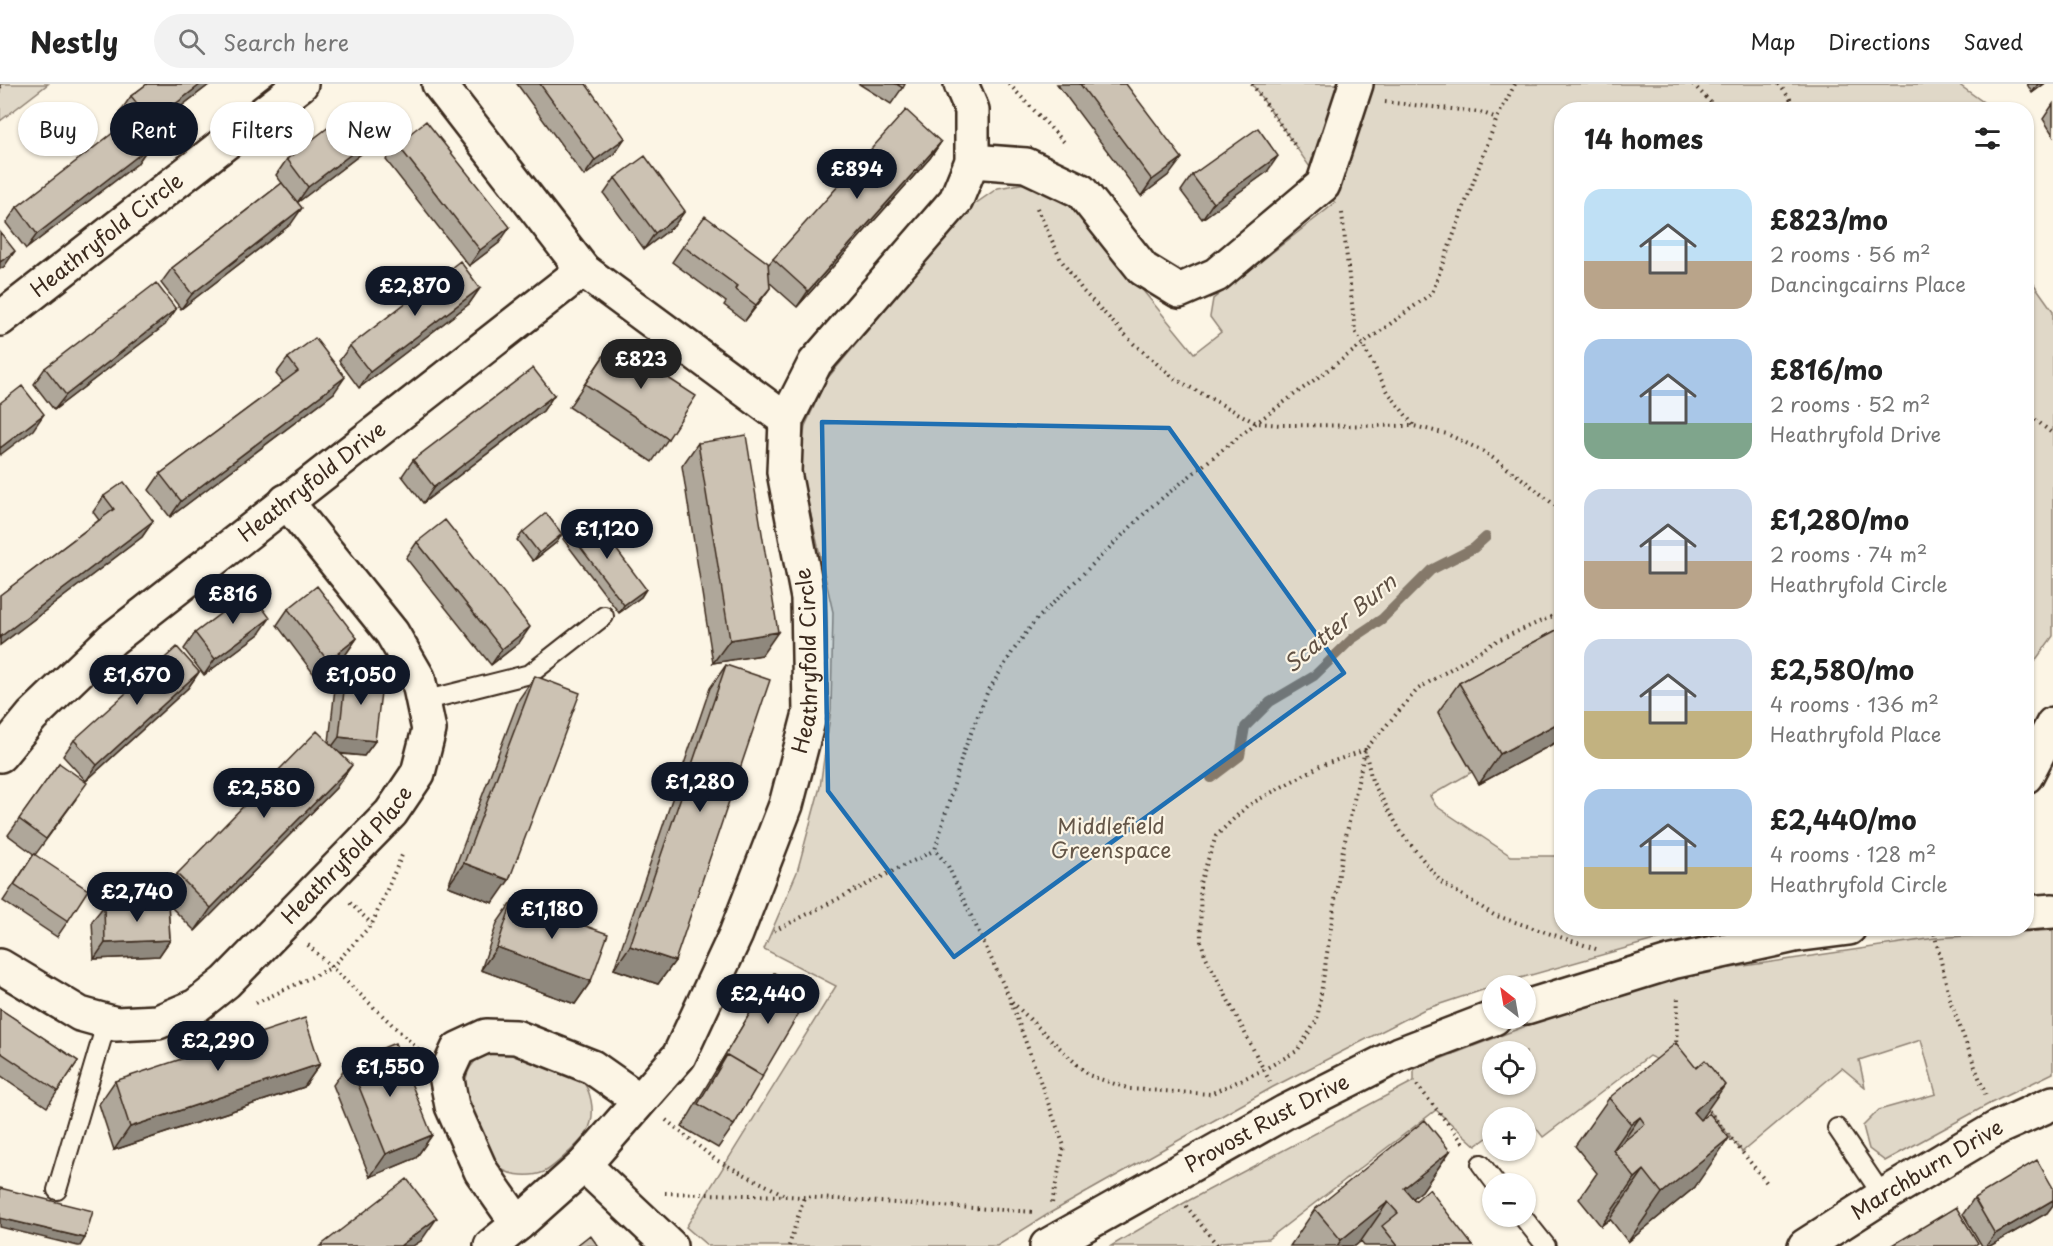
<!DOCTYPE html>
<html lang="en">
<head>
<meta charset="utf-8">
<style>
	:root { --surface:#fff; --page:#f2f2f2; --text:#222; --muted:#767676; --line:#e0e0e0; --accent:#111827 }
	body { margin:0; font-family:"Playpen Sans",sans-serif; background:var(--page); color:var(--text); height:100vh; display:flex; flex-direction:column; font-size:22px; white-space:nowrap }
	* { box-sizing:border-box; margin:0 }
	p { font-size:20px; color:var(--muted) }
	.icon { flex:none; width:33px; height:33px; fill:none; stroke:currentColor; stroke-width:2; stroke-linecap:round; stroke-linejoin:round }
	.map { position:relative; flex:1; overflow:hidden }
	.details { position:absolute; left:1554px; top:18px; width:480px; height:834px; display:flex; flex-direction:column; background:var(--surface); border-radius:24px; box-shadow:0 2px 4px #0004 }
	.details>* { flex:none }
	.top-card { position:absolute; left:18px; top:18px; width:570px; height:54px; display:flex; gap:12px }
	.needle { width:39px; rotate:329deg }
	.tools { position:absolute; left:1482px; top:891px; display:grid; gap:12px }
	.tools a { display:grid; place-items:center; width:54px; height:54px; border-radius:50%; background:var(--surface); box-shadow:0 2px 4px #0004; font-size:30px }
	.price { position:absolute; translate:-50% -51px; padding:0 14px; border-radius:21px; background:var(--accent); color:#fff; font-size:20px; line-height:39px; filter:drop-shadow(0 2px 3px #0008) }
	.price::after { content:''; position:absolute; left:50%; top:36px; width:18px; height:14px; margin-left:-9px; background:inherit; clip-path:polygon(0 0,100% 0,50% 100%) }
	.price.current { background:#222; color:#fff }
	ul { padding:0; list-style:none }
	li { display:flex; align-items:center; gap:18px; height:150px; padding:0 30px }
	li span { display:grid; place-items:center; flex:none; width:168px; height:120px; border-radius:18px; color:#555 }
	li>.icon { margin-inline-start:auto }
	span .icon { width:72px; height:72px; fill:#fffc; stroke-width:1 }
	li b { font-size:26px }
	h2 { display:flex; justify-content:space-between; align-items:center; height:72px; padding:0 30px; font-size:26px }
	.tag { padding:0 21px; border-radius:27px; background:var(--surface); box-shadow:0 2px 4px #0004; font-size:21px; line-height:54px }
	.tag.current { background:var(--accent); color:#fff }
	header { display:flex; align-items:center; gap:36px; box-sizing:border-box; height:84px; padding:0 30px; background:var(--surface); border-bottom:2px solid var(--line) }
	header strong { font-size:28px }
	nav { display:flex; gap:33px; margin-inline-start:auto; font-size:21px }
	.search { width:420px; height:54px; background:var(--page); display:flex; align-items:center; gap:15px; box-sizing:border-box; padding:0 21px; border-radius:33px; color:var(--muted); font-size:22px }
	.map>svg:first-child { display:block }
	.green { fill:#e0d8c8; stroke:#8e8173; stroke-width:1.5; fill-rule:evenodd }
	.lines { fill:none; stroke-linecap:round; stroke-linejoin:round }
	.stream { stroke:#85796b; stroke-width:10 }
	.lane-casing { stroke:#3b2a1e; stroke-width:22 }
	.street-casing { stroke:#3b2a1e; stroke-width:38 }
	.secondary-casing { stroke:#3b2a1e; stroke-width:38 }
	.path { stroke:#3b2a1e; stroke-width:4; stroke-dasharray:1.5 4.5; stroke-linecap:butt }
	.lane { stroke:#fcf5e5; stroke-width:18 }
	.street { stroke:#fcf5e5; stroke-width:33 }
	.secondary { stroke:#fcf5e5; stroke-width:33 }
	.wall { fill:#afa79a; stroke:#3b2a1e; stroke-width:1.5 }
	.shaded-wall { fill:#8f887d; stroke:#3b2a1e; stroke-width:1.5 }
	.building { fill:#ccc2b3; stroke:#3b2a1e; stroke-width:1.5 }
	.marked { fill:#1f6fb2; fill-opacity:0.2; stroke:#1f6fb2; stroke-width:4.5; stroke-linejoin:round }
	.labels { text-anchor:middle; stroke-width:4.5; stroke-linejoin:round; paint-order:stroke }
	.street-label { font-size:21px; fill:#3b2a1e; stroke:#fcf5e5 }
	.park-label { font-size:21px; fill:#645648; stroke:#fcf5e5 }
	.water-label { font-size:22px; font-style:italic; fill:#605144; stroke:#fcf5e5 }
</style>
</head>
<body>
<header>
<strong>Nestly</strong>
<div class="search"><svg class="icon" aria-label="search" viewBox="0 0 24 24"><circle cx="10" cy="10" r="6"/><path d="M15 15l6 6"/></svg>Search here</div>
<nav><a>Map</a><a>Directions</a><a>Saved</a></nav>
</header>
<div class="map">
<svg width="2053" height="1162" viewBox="0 0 2053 1162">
	<rect width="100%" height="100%" fill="#fcf5e5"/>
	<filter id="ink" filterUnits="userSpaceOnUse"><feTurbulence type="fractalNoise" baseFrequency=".0167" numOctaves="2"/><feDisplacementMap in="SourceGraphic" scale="12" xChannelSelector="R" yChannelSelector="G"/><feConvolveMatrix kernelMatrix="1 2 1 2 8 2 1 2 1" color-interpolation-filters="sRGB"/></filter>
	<g filter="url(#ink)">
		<!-- green -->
		<path class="green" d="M0,0H48L0,37Z
			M1252,0H1958L1993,25L1562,26L1561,575L1438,629L1472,688L1430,712L1436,722L1511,772H1561L1562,844L1693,845L1492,902V903L1425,925L1273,1003L1050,1129L997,1162H708L686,1143L836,902L764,865L797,788L820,703L831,625L833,528L800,383L805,342L826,296L972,122L998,104L1026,99L1068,115L1194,269L1221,248L1210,233L1213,215L1335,119Z
			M2026,189L2053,227V552L2027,588Z
			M2053,846V989L1989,1020L1885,1077L1869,1065L1863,1042L1879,1026L1936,1010L1921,956L1859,976L1865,1003L1842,984L1742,1068L1676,984L1649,972L1543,1053L1523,1027L1515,1033L1492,1034V1050L1476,1062L1436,1026L1268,1155L1221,1158L1217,1162H1111L1184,1119L1414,997V985L1554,931L1696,889L1935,854ZM1492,968H1526V1000H1492Z
			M510,967C527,973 560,981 574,990C592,1000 597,1031 587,1048C582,1057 553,1084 544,1088C529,1094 503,1092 493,1078C487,1071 484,1058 479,1049C467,1023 452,986 487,969C493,966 503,967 510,967Z"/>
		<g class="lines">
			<!-- stream -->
			<path class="stream" d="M1646,26L1648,22
				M1211,694L1240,672L1245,643L1270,618L1314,592L1352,555L1382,535L1431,486L1474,464L1486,453"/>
			<defs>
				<path id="lane" d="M423,617L530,590L604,532
					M1837,1044L1883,1112
					M1481,1080L1496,1100
					M57,1106L107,937
					M1522,1132L1546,1162"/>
				<g id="street">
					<path d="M439,0L583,186L786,336"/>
					<path d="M972,77L1026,81L1081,107L1143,185L1179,207L1216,191L1323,101L1356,0"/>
					<path id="s1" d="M0,235L301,0"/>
					<path id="s2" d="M0,671L32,632L112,555L583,186"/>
					<path id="s3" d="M0,882L80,930L116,940L158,938L196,922L226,898L391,729L418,689L429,646L418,594L392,549L286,417"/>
					<path d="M584,1081L670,1162"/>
					<path d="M518,1140L481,1087L452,1022L446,991L458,965L486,952L516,953L592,983L639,1016"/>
					<path id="s4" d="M491,1162L518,1140L584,1081L679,972L736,850L786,721L810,629L808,514L784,388L786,336L815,279L956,116L972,77V26L961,0"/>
					<path id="s5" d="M1805,1162L1883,1112L1997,1044L2053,1019"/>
				</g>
				<g id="secondary">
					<path d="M2026,692L2053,640"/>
					<path d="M2026,829L2053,827"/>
					<path d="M1526,923L1672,878L1795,851L1849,844"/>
					<path id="s6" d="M1047,1162L1285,1028L1400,970L1494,934"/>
				</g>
			</defs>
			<!-- lane casing -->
			<use href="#lane" class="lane-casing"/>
			<!-- street casing -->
			<use href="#street" class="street-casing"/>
			<!-- secondary casing -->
			<use href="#secondary" class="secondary-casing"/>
			<!-- path -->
			<path class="path" d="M1009,0L1066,60
				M1252,0L1298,66
				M1515,0L1497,34L1432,209L1256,339L1151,423L1034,538L1013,567L987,609L963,669L935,766L948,782L1011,917L1088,991L1130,1005L1210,1010L1263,986L1297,967L1317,936L1342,770L1365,666L1418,605L1498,556L1562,528
				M1693,0L1718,26
				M1779,0L1798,26
				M0,3L4,0
				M1385,18L1480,28L1497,34
				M1037,124L1061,176L1083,207L1134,260L1175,295L1256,339L1281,341L1414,342L1447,350L1483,367L1521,394L1562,427
				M1342,129L1355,247L1388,308L1414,342
				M2026,328L2053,350
				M350,819L372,840
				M1933,844L1951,919L1986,1012
				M774,847L935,766
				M308,861L420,967
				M1011,918L1064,1062L1052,1119
				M256,919L331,884L372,840L403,769
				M1676,964L1678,912
				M1270,998L1205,871L1201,857L1200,799L1216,752L1247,722L1320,682L1365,666L1372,697L1402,750L1441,798L1494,831L1596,865
				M1417,1001L1465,1061
				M1705,1022L1767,1099
				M666,1036L716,1076L783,1110
				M665,1109L787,1112L1035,1128
				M1186,1122L1218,1162
				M789,1162L804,1113"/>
			<!-- lane -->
			<use href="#lane" class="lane"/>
			<!-- street -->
			<use href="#street" class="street"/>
			<!-- secondary -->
			<use href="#secondary" class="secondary"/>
		</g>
		<!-- wall -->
		<path class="wall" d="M147,0H210L140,54L120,28L131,12Z
			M517,0H586L614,70L584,92Z
			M859,0H905L891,20Z
			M1057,0H1126L1170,90L1141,112Z
			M2027,0H2044L2032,9Z
			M2053,20V51L2043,35Z
			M372,54L361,70L298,118L291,140L181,225L161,199L172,184L282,99L276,91L287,75Z
			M941,58L930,74L797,223L769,198L770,204L745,237L724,221L726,218L672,178L683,162L768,181L773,175Z
			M397,60L499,159L469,182L386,76Z
			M148,64L137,80L26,165L6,139L17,123Z
			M1267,88L1202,135L1181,107L1192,91Z
			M615,94L674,142L644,165L604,110Z
			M480,204L469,220L359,304L339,277L350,262Z
			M176,225L165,241L54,326L34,300L45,284Z
			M613,258L668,355L652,378L569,323Z
			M288,274L334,309L170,433L149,406L160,390L283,298L276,290Z
			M554,311L543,327L423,419L402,392L413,376Z
			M698,359L762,571L713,579L682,382Z
			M104,412L153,437L142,453L0,561V511L99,436L93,428Z
			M568,447L646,505L641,513L619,529L563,455Z
			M523,448L562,450L557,458L533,477L517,456Z
			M417,458L519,559L491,581L406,474Z
			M288,525L357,554L346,570L316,593L277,541Z
			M1562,543V655L1479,700L1438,628L1459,599Z
			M195,549L259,550L204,591L184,565Z
			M726,581L675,877L658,900L614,885L710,604Z
			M199,588L188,604L86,697L63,672L74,656Z
			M346,588L375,657L364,672L340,670L336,704L195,847L168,820L170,856L159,872L94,875L92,837L104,822L167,819L161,813L177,790L329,658L335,604Z
			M535,592L493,819L448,802L519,615Z
			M59,679L76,715L35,771L8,751Z
			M34,770L68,837L57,853L3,817Z
			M513,816L591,897L575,920L481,886L497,839Z
			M774,889L762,992L734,1041L718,1064L682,1043Z
			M0,925L78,977L47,1023L0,991Z
			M349,978L432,1051L416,1074L370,1093L333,1001Z
			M320,980L304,1003L114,1066L99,1020L115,997Z
			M1609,1014L1701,1036L1695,1103L1628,1158L1610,1135L1601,1142L1579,1115L1597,1089L1575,1062Z
			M1450,1067L1422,1107L1413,1114L1473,1162H1365L1361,1157L1355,1162H1290L1315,1125Z
			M2053,1104V1121L2047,1129L1990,1162H1982L1963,1130L1974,1114Z"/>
		<!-- shaded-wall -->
		<path class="shaded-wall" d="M201,0H210L140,54L152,38Z
			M2038,0H2044L2032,9Z
			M372,54L361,70L297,119L308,103Z
			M625,54L614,70L584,92L595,76Z
			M941,58L930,74L797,223L808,207Z
			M148,64L137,80L26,165L37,150Z
			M1278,72L1267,88L1202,135L1213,119Z
			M1182,74L1170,90L1141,112L1152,96Z
			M302,124L291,140L181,225L192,210Z
			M685,127L674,142L644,165L655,149Z
			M510,143L499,159L469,182L480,166Z
			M15,167L4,183L0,185V178Z
			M480,204L469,220L359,304L370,288Z
			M770,204L759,219L745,237L756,221Z
			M176,225L165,241L54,326L66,311Z
			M345,293L334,309L170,433L181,417Z
			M554,311L543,327L423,419L434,403Z
			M44,330L33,346L0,371V364Z
			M153,437L142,453L0,561V553Z
			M562,450L557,458L533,477L539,469Z
			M646,505L641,513L619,529L624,521Z
			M270,534L259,550L204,591L215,575Z
			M530,543L519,559L491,581L502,565Z
			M778,548L762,571L713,579L730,556Z
			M357,554L346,570L316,593L328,577Z
			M199,588L188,604L86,697L97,681Z
			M1562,637V655L1479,700L1500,670Z
			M339,653L375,657L364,672L328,668Z
			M352,681L336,704L195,847L211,824Z
			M464,779L509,796L493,819L448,802Z
			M170,856L159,872L94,875L105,859Z
			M630,862L675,877L658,900L614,885Z
			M497,863L591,897L575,920L481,886Z
			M320,980L304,1003L114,1066L130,1043Z
			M1725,1001L1691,1049L1693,1028Z
			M1640,1033L1615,1069L1613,1066L1631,1040Z
			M432,1051L416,1074L370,1093L386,1070Z
			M1729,1054L1695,1103L1628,1158L1662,1109Z
			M1450,1067L1422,1107L1397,1127L1404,1104Z
			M1644,1086L1610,1135L1601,1142L1635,1094Z
			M2053,1116V1121L2047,1129L1990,1162H1986L1995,1150Z
			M1388,1118L1361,1157L1355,1162H1337L1341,1156Z
			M0,1134L85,1154L80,1162H78L0,1143Z
			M437,1134L421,1157L413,1162H400Z"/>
		<!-- building -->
		<path class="building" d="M147,0H201L152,38L131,12Z
			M540,0H586L625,54L595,76Z
			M896,0H905L903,4Z
			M1080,0H1126L1182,74L1152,96Z
			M351,26L372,54L308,103L287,75Z
			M906,26L941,58L808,207L773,175Z
			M426,37L510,143L480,166L397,60Z
			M127,38L148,64L37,150L17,123Z
			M1258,44L1278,72L1213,119L1192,91Z
			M645,72L685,127L655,149L615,94Z
			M282,99L302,124L192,210L172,184Z
			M705,132L768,179L770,204L756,221L735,205L737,202L683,162Z
			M0,148L15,167L0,178Z
			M460,177L480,204L370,288L350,262Z
			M156,199L176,225L66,311L45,284Z
			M315,254L345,293L181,417L160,390L298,287L288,274Z
			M613,258L696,312L668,355L585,300Z
			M533,284L554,311L434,403L413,376Z
			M22,302L44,330L0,364V319Z
			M746,351L778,548L730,556L698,359Z
			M124,398L153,437L0,553V511L114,425L104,412Z
			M546,429L562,450L539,469L523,448Z
			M590,430L646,505L624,521L568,447Z
			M445,436L530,543L502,565L417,458Z
			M317,502L357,554L328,577L288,525Z
			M250,507L270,534L215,575L195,549Z
			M1562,543V637L1500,670L1459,599Z
			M177,563L199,588L97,681L74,656Z
			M726,581L770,596L675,877L630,862Z
			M346,588L383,592L375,657L339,653Z
			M535,592L580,609L509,796L464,779Z
			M317,647L352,681L211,824L177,790Z
			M59,679L87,699L46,755L19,735Z
			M34,770L88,806L68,837L14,801Z
			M513,816L608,850L591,897L497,863Z
			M168,819L170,856L105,859L104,822Z
			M774,889L810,910L762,992L727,971L716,986Z
			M0,925L78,977L58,1007L0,968Z
			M305,934L320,980L130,1043L115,997Z
			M395,959L432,1051L386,1070L349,978Z
			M1676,959L1696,984L1705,976L1725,1001L1693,1028L1700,1036L1709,1029L1729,1054L1662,1109L1644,1086L1635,1094L1613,1066L1645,1040L1640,1033L1631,1040L1609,1014Z
			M727,971L763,992L734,1041L698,1020Z
			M1425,1036L1450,1067L1404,1104L1415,1117L1429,1105L1473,1162H1398L1382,1142L1398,1129L1388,1118L1341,1156L1315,1125Z
			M2037,1076L2053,1104V1116L1995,1150L1974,1114Z
			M407,1095L437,1134L400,1162H320Z
			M0,1104L93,1127L85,1154L0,1134Z
			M1956,1123L1978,1159L1974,1162H1894L1893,1161Z
			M590,1151L598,1162H576Z"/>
	</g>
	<!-- marked area -->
	<path class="marked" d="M822,338L1169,344L1344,589L954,873L828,707Z"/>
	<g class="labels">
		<!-- street labels -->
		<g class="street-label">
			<text dy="7" stroke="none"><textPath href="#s1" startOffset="136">Heathryfold Circle</textPath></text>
			<text dy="7" stroke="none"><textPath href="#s2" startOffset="416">Heathryfold Drive</textPath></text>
			<text dy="7" stroke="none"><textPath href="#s4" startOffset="688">Heathryfold Circle</textPath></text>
			<text dy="7" stroke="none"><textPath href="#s3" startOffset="428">Heathryfold Place</textPath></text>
			<text dy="7" stroke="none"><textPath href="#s6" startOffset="252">Provost Rust Drive</textPath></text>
			<text dy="7" stroke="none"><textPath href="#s5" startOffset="144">Marchburn Drive</textPath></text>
		</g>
		<!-- park labels -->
		<g class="park-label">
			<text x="1111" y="750">Middlefield<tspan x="1111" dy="24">Greenspace</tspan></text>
		</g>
		<!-- water labels -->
		<g class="water-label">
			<text transform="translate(1340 539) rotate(-40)" y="8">Scatter Burn</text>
		</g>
	</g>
</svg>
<div class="tools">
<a><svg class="needle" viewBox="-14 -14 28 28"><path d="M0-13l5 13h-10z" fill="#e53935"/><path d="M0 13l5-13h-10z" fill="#767676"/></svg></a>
<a><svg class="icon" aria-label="locate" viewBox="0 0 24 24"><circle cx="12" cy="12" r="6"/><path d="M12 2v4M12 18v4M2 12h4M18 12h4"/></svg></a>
<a>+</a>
<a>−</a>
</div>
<b class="price" style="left:857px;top:116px">£894</b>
<b class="price" style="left:415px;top:233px">£2,870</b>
<b class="price current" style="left:641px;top:306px">£823</b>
<b class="price" style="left:607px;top:476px">£1,120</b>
<b class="price" style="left:233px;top:541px">£816</b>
<b class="price" style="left:137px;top:622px">£1,670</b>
<b class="price" style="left:361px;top:622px">£1,050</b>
<b class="price" style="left:700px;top:729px">£1,280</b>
<b class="price" style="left:264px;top:735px">£2,580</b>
<b class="price" style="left:137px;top:839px">£2,740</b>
<b class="price" style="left:552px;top:856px">£1,180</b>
<b class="price" style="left:768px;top:941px">£2,440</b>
<b class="price" style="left:218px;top:988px">£2,290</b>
<b class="price" style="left:390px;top:1014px">£1,550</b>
<div class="top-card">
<a class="tag">Buy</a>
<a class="tag current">Rent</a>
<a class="tag">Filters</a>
<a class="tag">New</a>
</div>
<section class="details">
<h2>14 homes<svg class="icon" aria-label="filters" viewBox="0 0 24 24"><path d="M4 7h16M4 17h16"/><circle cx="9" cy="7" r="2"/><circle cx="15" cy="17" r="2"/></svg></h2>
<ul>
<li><span style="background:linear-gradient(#bfe0f5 60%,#b9a48a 0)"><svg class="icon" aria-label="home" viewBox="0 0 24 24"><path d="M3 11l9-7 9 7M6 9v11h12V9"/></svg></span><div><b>£823/mo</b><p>2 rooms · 56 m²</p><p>Dancingcairns Place</p></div></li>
<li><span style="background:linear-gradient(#a9c7e8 70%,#7fa58c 0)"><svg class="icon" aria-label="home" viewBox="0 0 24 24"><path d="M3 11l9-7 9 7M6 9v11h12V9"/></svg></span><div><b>£816/mo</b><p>2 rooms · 52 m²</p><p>Heathryfold Drive</p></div></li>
<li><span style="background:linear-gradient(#c9d6e8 60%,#b9a48a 0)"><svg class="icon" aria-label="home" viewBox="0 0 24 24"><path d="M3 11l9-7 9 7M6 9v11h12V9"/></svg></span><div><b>£1,280/mo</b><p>2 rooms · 74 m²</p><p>Heathryfold Circle</p></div></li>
<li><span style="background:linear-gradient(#c9d6e8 60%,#c2b280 0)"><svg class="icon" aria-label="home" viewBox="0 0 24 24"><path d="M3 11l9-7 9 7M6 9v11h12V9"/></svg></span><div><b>£2,580/mo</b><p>4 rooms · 136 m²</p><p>Heathryfold Place</p></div></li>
<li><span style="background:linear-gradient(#a9c7e8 65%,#c2b280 0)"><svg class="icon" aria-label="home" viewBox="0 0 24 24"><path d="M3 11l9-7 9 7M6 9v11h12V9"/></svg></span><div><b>£2,440/mo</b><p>4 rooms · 128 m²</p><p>Heathryfold Circle</p></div></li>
</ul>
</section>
</div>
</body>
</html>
